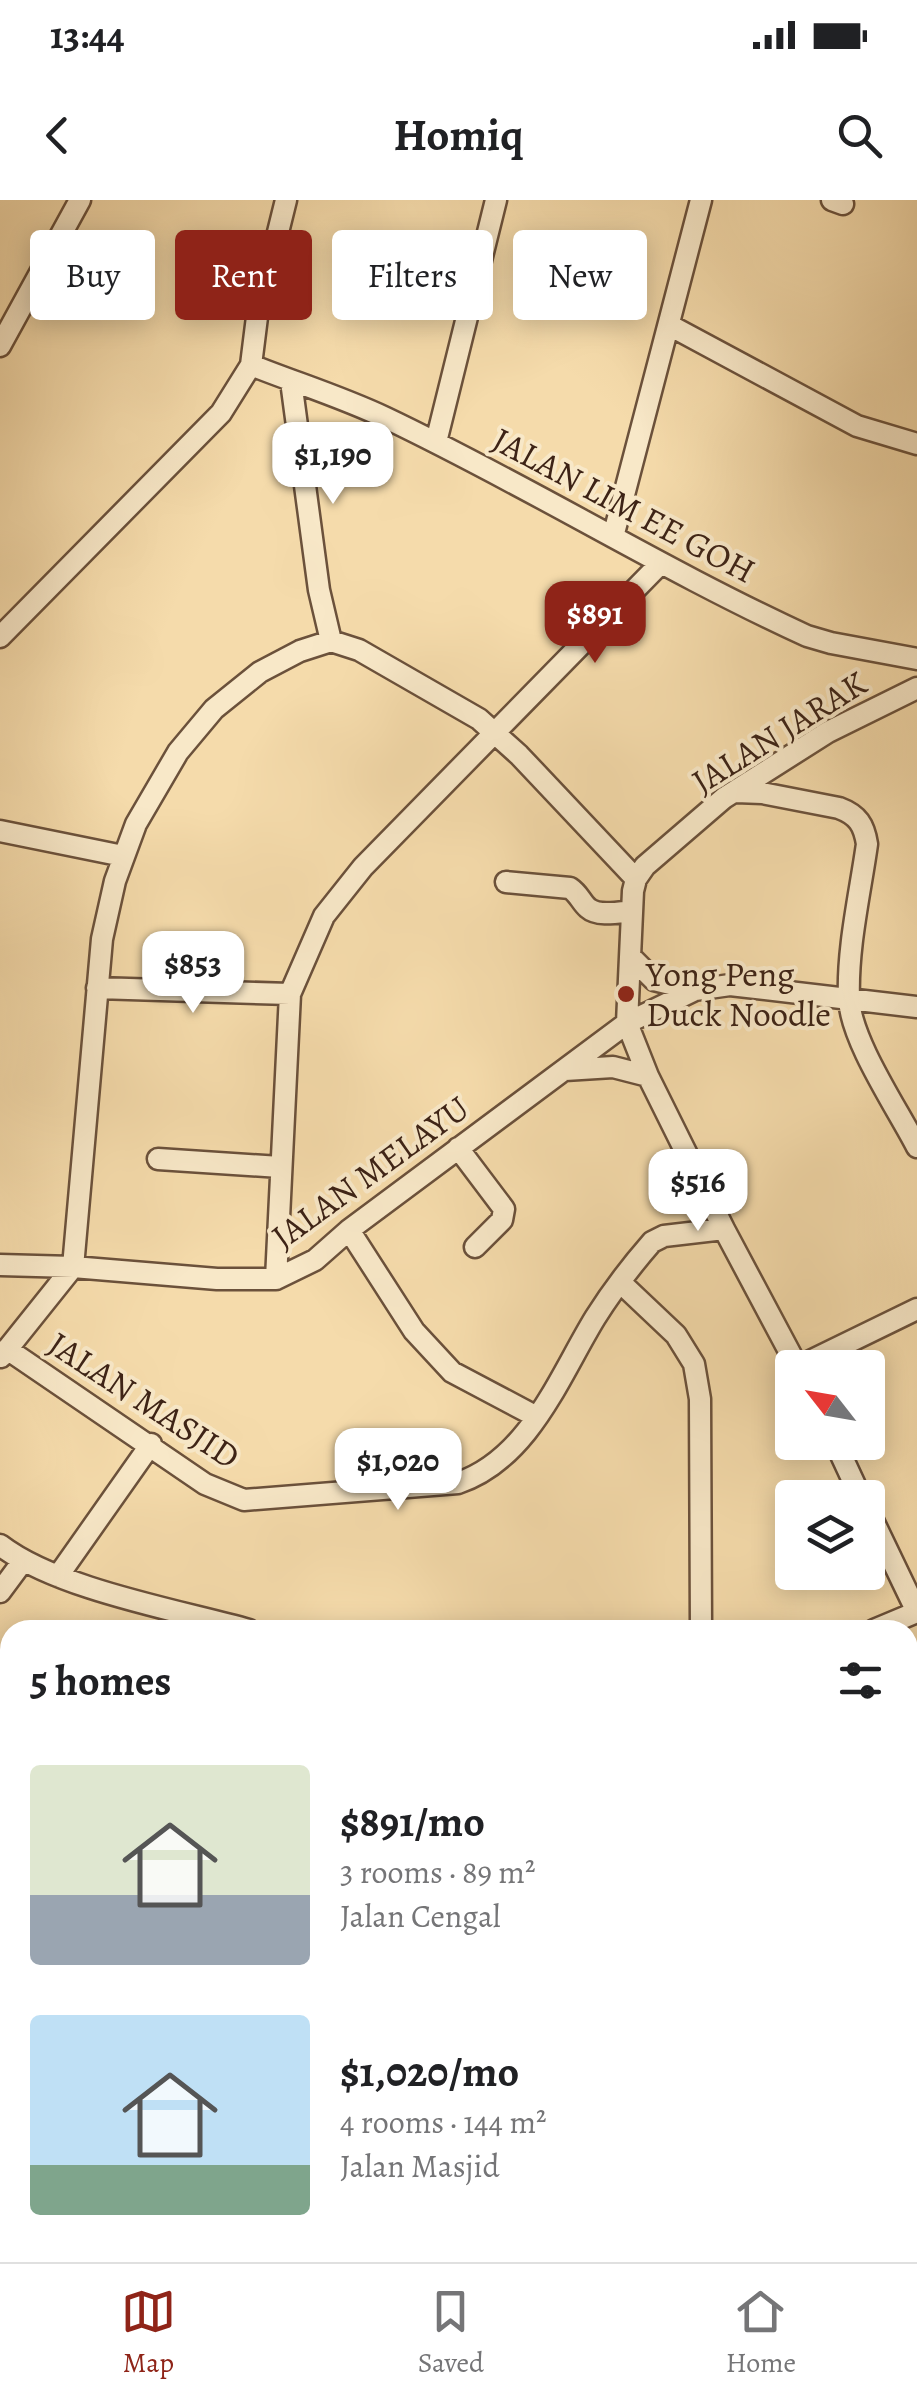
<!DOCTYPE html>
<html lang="en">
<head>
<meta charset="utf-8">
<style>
	:root { --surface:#fff; --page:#f2f2f2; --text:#202124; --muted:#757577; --line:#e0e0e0; --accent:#8f2418 }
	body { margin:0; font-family:Alegreya,serif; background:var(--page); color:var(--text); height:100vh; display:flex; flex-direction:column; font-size:38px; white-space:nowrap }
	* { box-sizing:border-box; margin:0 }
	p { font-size:32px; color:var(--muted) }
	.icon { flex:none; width:55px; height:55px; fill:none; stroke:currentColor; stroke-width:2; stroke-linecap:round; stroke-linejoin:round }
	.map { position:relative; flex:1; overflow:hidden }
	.drawer { position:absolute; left:0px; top:1420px; width:918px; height:642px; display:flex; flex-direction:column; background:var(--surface); border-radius:30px 30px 0 0; box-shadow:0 5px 25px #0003 }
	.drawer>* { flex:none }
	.hud { position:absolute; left:30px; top:30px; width:858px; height:90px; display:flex; gap:20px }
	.needle { width:65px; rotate:301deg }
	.controls { position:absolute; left:775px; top:1150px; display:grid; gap:20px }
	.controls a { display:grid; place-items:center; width:110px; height:110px; border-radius:10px; background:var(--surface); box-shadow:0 5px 25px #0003; font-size:50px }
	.price { position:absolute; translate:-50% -85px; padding:0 22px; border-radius:20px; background:#fff; color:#222; font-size:32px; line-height:65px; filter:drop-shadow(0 2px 5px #0008) }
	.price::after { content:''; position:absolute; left:50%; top:60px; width:30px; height:22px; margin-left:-15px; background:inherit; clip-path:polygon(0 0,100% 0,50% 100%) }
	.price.active { background:var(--accent); color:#fff }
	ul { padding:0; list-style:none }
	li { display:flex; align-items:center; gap:30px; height:250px; padding:0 30px }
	li span { display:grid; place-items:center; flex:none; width:280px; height:200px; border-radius:10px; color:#555 }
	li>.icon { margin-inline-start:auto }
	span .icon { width:120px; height:120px; fill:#fffc; stroke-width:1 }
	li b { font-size:42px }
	h2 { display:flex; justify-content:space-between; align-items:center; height:120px; padding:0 30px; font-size:42px }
	.pill { padding:0 35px; border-radius:10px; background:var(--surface); box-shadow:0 5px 25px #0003; font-size:35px; line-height:90px }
	.pill.active { background:var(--accent); color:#fff }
	.status { display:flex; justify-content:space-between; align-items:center; height:70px; padding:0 50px; background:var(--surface); direction:ltr }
	.status svg { height:28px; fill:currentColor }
	header { display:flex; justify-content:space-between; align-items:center; height:130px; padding:0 30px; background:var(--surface); font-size:45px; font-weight:700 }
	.tabs { display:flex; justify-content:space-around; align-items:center; height:140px; border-top:2px solid var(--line); background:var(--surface); font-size:28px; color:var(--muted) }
	.tabs a { display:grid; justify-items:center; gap:5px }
	.tabs .active { color:var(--accent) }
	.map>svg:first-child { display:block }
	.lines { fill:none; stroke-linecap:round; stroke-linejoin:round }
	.minor-casing { stroke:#6b513b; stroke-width:25 }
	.minor { stroke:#f8e8c8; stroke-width:20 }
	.poi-dot { fill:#8f2418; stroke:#f8e8c8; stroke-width:4 }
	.labels { text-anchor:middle; stroke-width:8; stroke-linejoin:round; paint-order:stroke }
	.street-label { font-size:35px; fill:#3d2316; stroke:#f8e8c8 }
	.poi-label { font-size:35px; fill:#3d2316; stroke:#f8e8c8; text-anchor:start }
</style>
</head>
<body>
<div class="status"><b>13:44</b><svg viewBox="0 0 49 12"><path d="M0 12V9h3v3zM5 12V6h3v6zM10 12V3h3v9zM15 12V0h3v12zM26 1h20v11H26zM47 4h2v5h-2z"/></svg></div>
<header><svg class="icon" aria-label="back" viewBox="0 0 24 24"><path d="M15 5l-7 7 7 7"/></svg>Homiq<svg class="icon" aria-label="search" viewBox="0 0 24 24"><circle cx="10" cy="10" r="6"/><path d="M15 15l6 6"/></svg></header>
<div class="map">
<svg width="917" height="2062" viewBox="0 0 917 2062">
	<rect width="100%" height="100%" fill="#f5dbab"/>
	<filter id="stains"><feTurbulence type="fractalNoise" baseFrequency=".002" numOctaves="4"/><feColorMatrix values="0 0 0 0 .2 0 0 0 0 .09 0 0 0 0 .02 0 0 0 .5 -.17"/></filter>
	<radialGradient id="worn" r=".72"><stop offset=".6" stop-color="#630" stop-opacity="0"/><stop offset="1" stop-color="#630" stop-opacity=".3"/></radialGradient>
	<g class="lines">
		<defs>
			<path id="minor" d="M832,0L843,4
				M669,125L857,226L917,244
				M0,146L80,0
				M251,165C296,183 342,197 386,218C529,286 663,370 807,436L831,443L917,459
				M291,181L319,390L331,441
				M436,242L496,0
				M613,337L701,0
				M0,437L221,213L251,165L257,117L286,0
				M331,441L359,450L479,519L519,555L636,679
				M736,592L762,593L839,608C858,615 864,625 867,644C860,694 847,748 849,799C851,841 897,908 917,947
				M0,631L123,656
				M506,682L570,688C579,694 581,702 588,708C598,717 620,712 632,711
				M632,758L654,780L695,790
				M97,788L290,794
				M565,870L613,867L648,876
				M458,948L504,1009L502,1020L475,1047
				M158,959L280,967
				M349,1030L414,1131L452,1172L537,1217
				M0,1065L73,1067L217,1079H276L315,1060L349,1030L627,823L695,790L730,785L917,807
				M276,1079L290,794L324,716L363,667L660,364
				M620,1082L676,1135L694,1164L700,1199L701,1430
				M7,1149L205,1284L244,1300L458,1283C529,1259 559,1177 595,1118C612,1091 631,1066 652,1042L664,1036L724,1029
				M1,1157L73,1067L102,739L115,681L136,624L178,552L214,509L260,472L300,451L331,441
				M798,1167L917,1109
				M798,1168L724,1029L648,876L627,823L633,691L636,679L645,666L724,598L828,532L917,488
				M835,1242L861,1298
				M868,1310L917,1412
				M0,1345C57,1389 177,1410 249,1430
				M58,1376L151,1244
				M0,1392L23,1361
				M874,1430L917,1412
				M0,1559L10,1566
				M908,1718L917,1706
				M0,1787L10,1782
				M0,1824L10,1843
				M908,1900L917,1899
				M0,2029L10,2033
				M64,2052L81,2062
				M707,2052L714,2062
				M901,2052L903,2062
				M233,2062L238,2052
				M433,2062L435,2052"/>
		</defs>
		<!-- minor casing -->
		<use href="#minor" class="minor-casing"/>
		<!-- minor -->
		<use href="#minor" class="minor"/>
	</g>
	<!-- markers -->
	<circle class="poi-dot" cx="626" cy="794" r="10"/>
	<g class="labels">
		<!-- street labels -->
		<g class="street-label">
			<text transform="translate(624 305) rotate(28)" y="12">JALAN LIM EE GOH</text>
			<text transform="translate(779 532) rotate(-32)" y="12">JALAN JARAK</text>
			<text transform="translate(370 972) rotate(-36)" y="12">JALAN MELAYU</text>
			<text transform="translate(144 1200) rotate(33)" y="12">JALAN MASJID</text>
		</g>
		<!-- poi labels -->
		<g class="poi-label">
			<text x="646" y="786">Yong Peng<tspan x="646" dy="40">Duck Noodle</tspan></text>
		</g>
	</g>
	<rect width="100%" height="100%" filter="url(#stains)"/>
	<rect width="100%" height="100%" fill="url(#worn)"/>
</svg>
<div class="controls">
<a><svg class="needle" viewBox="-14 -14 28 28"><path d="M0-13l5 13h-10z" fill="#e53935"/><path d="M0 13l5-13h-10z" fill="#757577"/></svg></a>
<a><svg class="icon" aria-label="layers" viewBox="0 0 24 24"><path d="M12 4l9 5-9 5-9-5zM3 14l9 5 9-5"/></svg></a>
</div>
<b class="price" style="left:333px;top:307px">$1,190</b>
<b class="price active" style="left:595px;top:466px">$891</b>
<b class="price" style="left:193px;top:816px">$853</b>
<b class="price" style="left:698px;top:1034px">$516</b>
<b class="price" style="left:398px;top:1313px">$1,020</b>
<div class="hud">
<a class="pill">Buy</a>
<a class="pill active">Rent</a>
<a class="pill">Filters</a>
<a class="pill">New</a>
</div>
<section class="drawer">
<h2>5 homes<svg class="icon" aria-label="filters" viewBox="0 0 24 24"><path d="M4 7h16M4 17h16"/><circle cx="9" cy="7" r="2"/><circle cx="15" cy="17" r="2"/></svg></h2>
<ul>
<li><span style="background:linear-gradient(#dfe7d0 65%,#9aa5b1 0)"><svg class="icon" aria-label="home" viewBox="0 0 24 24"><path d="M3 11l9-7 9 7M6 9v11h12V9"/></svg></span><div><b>$891/mo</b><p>3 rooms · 89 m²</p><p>Jalan Cengal</p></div></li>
<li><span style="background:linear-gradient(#bfe0f5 75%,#7fa58c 0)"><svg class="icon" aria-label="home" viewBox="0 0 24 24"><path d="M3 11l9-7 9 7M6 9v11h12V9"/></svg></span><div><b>$1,020/mo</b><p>4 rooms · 144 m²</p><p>Jalan Masjid</p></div></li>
</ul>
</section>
</div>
<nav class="tabs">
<a class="active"><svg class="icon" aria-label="map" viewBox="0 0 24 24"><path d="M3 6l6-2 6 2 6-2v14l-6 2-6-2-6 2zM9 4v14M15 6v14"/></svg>Map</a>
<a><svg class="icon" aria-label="saved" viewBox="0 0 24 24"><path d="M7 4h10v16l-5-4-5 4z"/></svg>Saved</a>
<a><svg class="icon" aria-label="home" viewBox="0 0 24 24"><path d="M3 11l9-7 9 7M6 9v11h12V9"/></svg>Home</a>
</nav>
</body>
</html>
